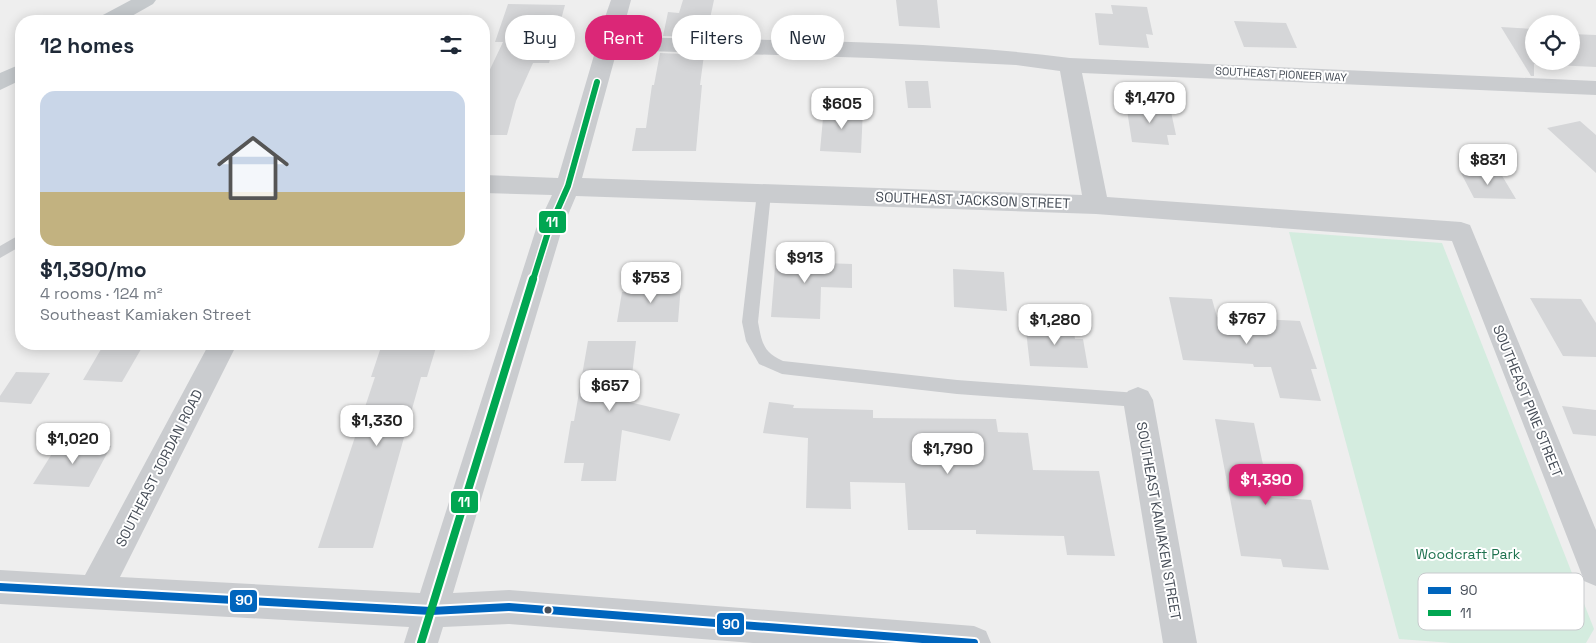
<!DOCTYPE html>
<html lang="en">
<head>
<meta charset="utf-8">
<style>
	:root { --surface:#fff; --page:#f2f2f3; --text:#1f2937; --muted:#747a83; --accent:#db2777 }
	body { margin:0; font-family:"Space Grotesk",sans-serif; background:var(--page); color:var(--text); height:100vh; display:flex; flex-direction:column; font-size:19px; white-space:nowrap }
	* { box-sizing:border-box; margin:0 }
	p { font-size:16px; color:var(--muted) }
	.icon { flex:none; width:28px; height:28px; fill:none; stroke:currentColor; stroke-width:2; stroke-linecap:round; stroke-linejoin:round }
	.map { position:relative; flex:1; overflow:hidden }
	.drawer { position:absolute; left:15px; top:15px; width:475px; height:335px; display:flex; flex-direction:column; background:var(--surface); border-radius:20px; box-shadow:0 2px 12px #0003 }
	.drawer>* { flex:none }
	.top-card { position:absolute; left:505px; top:15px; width:475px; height:45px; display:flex; gap:10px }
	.tools { position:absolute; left:1525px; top:15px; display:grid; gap:10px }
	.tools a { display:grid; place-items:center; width:55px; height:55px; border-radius:50%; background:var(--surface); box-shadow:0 2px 12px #0003; font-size:25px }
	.price { position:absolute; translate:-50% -42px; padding:0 11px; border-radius:10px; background:#fff; color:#222; font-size:16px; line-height:32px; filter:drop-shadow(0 1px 2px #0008) }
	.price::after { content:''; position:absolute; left:50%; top:30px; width:15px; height:11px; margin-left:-8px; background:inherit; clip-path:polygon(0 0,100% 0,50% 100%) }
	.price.active { background:var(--accent); color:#fff }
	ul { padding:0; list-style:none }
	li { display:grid; align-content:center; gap:10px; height:265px; padding:0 25px }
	li span { display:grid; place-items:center; height:155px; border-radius:15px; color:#555 }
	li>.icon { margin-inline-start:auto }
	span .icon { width:90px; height:90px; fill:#fffc; stroke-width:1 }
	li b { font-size:21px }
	h2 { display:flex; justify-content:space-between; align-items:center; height:60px; padding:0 25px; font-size:21px }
	.tag { padding:0 18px; border-radius:22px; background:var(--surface); box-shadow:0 2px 12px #0003; font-size:18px; line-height:45px }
	.tag.active { background:var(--accent); color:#fff }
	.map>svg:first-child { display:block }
	.green { fill:#d4ecdf }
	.building { fill:#d5d6d8 }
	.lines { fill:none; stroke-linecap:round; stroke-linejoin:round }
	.service { fill:#cacccf; fill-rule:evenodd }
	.minor { fill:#cacccf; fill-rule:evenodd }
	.primary { fill:#c5c9cc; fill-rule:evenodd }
	.bus-1-casing { stroke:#fff; stroke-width:12 }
	.bus-2-far1-casing { stroke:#fff; stroke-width:9 }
	.bus-2-casing { stroke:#fff; stroke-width:12 }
	.bus-1 { stroke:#0065bd; stroke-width:8 }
	.bus-2-far1 { stroke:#00a651; stroke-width:6 }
	.bus-2 { stroke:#00a651; stroke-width:8 }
	.bus-dot { fill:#474e58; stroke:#fff; stroke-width:2 }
	.labels { text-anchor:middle; stroke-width:4; stroke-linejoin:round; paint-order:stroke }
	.far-street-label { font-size:11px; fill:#474e58; stroke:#fff }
	.street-label { font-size:14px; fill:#474e58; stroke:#fff }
	.park-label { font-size:14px; fill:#1e724f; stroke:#fff }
	.key { fill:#fff; stroke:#c8cacd; stroke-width:1 }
	.key-label { font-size:14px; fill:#474e58 }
	.line-badge { stroke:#fff; stroke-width:2 }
	.badge-label { font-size:14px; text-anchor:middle; font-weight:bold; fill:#fff }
</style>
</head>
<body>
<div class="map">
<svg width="1596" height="643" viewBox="0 0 1596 643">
	<rect width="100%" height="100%" fill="#eee"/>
	<!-- green -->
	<path class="green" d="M1289,232L1442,243L1594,629L1586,643H1452L1399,639Z"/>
	<!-- building -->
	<path class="building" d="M683,0H714L706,37L663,36L668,12L679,13Z
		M896,0H937L940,28L899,26Z
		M508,4L565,5L549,63H533L516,101L507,135H484V82L503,42H495Z
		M1111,5L1147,7L1153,35L1146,34L1149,48L1099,45L1095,13L1113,14Z
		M1234,21L1286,23L1297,48L1244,47Z
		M1501,27L1534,29V61H1571V34L1596,35V67L1534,64V76H1531Z
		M660,53L704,55L700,85H702L696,151H632L636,128H646L652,85H654Z
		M905,81H928L931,108H908Z
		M1126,104L1170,107L1176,135H1167L1169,145L1132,142Z
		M824,107L863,109L861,153L820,151Z
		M1580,121L1596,135V173L1547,128Z
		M1461,173L1501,174L1516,199L1474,198Z
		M776,254L824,255V263L852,264V288L821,287L820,319L771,317Z
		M953,269L1004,272L1007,311L954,307Z
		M641,284H681L678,322H617L622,292H640Z
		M1169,297L1212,299L1217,317L1300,321L1317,369H1311L1321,401L1280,398L1271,367H1254L1253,364L1183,360Z
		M1530,298L1581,299L1596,323V357L1563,356Z
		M1025,322L1073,324L1075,339H1083L1088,368L1030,366Z
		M588,341H636L629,402L680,414L670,441L622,430L616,481H581L584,463H564L571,421H574Z
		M104,344H144L122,382L83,380Z
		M382,344H437L427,377H421L373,548H318L375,377H371Z
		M16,372L50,373L31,404L0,402V396Z
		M769,402L794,405L793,408L873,410V418L996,419L998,432L1028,433L1033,470L1099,471L1115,556L1067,555L1064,536L976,534V530H908L905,483L850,482L851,509L806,508L808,438L763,433Z
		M1562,406L1596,410V436L1573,434Z
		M1215,419L1254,423L1270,497L1311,500L1329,570L1283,567L1281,559L1241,556Z
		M58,444L111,446L89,487L33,484Z"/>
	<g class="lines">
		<!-- service -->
		<path class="service" d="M764,188L769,189L771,193L758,322C762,343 763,352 783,361L957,380L1138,393L1144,395L1146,400L1144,405L1138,407L957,394L782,374L759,364L746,341L742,322L757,193L759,189Z
			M21,234V246L0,258V246Z"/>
		<!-- minor -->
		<path class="minor" d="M611,0H631L621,37C769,41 924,39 1070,58L1596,81V95L1082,73L1107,197L1461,222L1470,225L1596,530V586L1584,581L1580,570L1452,241L1096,214L576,196L562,229L453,593L509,590L974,626L986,631L991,643H753L509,624L443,627L438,643H404L409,627L0,604V570L85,575L209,344H237L120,577L420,593L536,229L552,195L484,193V175L558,178L597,45L596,43ZM617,50L871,58L1016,65L1060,71L1082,195L582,178Z
			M1138,387L1148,391L1153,400L1197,643H1163L1123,400L1128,391Z"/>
		<!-- primary -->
		<path class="primary" d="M131,0H156L153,4L123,21H98L101,16Z
			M21,64V80L0,90V73Z"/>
		<defs>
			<path id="bus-1" d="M0,587L431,611L509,607L974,643"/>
			<path id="bus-2-far1" d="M533,280L549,229L568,186L597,82"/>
			<path id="bus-2" d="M421,643L533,279"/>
		</defs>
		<!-- bus-1 casing -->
		<use href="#bus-1" class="bus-1-casing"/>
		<!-- bus-2-far1 casing -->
		<use href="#bus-2-far1" class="bus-2-far1-casing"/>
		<!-- bus-2 casing -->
		<use href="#bus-2" class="bus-2-casing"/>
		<!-- bus-1 -->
		<use href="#bus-1" class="bus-1"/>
		<!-- bus-2-far1 -->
		<use href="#bus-2-far1" class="bus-2-far1"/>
		<!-- bus-2 -->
		<use href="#bus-2" class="bus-2"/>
	</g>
	<!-- markers -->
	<circle class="bus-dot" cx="548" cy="610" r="4.5"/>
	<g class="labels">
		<!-- far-street labels -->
		<g class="far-street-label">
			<text transform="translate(1281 74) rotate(3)" y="4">SOUTHEAST PIONEER WAY</text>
		</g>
		<!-- street labels -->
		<g class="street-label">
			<text transform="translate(973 200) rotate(2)" y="5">SOUTHEAST JACKSON STREET</text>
			<text transform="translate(1528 401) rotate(68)" y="5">SOUTHEAST PINE STREET</text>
			<text transform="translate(159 468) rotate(-63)" y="5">SOUTHEAST JORDAN ROAD</text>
			<text transform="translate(1159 521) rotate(80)" y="5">SOUTHEAST KAMIAKEN STREET</text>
		</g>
		<!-- park labels -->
		<g class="park-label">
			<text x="1468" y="559">Woodcraft Park</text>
		</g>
	</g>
	<!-- legend -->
	<rect x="1418" y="573" width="166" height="57" rx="8" class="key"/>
	<rect x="1428" y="587" width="23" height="7" fill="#0065bd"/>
	<rect x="1428" y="610" width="23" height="6" fill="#00a651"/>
	<g class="key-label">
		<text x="1460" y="595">90</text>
		<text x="1460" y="618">11</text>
	</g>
	<g class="line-badge">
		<rect x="538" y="210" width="29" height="24" rx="5" fill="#00a651"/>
		<rect x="450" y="490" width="29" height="24" rx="5" fill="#00a651"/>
		<rect x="229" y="589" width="29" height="24" rx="5" fill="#0065bd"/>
		<rect x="716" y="612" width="29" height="24" rx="5" fill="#0065bd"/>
	</g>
	<g class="badge-label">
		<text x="552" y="227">11</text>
		<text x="464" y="507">11</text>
		<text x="244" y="605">90</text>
		<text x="731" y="629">90</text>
	</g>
</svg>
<div class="tools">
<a><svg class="icon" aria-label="locate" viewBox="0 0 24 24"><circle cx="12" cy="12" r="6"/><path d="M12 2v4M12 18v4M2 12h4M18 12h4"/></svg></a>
</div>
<b class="price" style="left:1150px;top:124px">$1,470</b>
<b class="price" style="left:842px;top:130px">$605</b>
<b class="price" style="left:1488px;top:186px">$831</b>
<b class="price" style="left:805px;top:284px">$913</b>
<b class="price" style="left:651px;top:304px">$753</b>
<b class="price" style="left:1247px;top:345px">$767</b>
<b class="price" style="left:1055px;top:346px">$1,280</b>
<b class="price" style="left:610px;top:412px">$657</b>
<b class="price" style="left:377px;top:447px">$1,330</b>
<b class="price" style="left:73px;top:465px">$1,020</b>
<b class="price" style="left:948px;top:475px">$1,790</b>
<b class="price active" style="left:1266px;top:506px">$1,390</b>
<div class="top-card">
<a class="tag">Buy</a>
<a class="tag active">Rent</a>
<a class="tag">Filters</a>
<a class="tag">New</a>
</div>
<section class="drawer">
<h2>12 homes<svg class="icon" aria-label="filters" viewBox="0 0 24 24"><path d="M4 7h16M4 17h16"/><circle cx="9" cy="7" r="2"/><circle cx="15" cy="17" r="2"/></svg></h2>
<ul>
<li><span style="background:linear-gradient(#c9d6e8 65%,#c2b280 0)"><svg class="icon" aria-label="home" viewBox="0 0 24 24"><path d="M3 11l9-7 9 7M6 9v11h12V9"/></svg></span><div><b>$1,390/mo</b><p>4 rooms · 124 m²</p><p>Southeast Kamiaken Street</p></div></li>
</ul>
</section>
</div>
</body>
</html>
